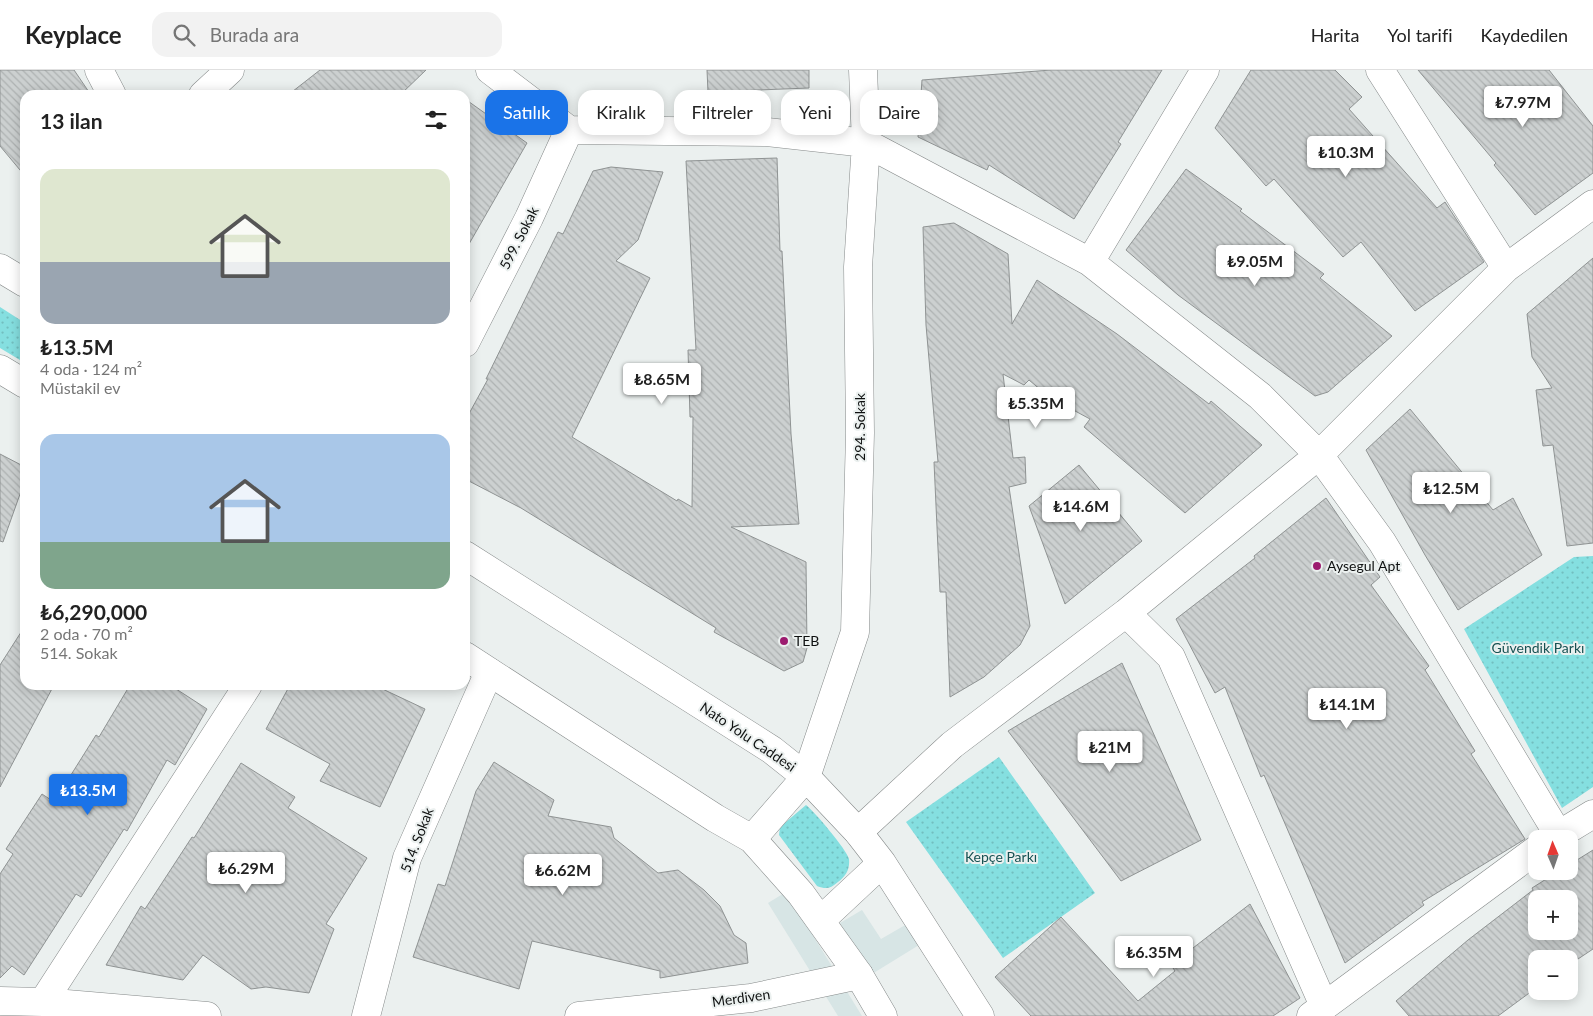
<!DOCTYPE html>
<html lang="tr">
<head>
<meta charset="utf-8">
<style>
	:root { --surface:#fff; --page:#f2f2f2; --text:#222; --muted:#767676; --line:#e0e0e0; --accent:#1a73e8 }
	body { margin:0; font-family:Lato,sans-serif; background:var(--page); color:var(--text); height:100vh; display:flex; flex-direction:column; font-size:19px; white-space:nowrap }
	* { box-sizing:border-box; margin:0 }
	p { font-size:16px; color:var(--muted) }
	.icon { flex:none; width:28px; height:28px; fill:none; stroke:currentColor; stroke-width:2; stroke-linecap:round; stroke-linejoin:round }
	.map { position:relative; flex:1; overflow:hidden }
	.drawer { position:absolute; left:20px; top:20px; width:450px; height:600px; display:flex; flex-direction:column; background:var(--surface); border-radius:15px; box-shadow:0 2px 12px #0003 }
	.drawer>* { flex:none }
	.hud { position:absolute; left:485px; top:20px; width:475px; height:45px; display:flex; gap:10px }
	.needle { width:32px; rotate:358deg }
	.tools { position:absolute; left:1528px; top:760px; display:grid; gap:10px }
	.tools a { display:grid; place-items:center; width:50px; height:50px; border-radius:10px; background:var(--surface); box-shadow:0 2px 12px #0003; font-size:25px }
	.price { position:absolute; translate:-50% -42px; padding:0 11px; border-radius:5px; background:#fff; color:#222; font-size:16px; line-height:32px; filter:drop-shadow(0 1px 2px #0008) }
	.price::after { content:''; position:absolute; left:50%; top:30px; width:15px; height:11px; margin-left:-8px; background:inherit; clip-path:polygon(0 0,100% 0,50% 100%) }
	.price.active { background:var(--accent); color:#fff }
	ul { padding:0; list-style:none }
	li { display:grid; align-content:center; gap:10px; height:265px; padding:0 20px }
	li span { display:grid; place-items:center; height:155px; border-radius:15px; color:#555 }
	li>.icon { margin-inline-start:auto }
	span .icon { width:90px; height:90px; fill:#fffc; stroke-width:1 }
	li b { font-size:21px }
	h2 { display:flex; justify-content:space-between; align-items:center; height:60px; padding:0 20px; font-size:21px }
	.tag { padding:0 18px; border-radius:15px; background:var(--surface); box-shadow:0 2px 12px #0003; font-size:18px; line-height:45px }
	.tag.active { background:var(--accent); color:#fff }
	header { display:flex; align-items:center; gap:30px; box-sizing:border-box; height:70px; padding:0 25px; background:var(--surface); border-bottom:1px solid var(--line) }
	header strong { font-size:24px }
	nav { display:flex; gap:28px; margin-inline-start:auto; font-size:18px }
	.search { width:350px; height:45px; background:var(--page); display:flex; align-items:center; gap:12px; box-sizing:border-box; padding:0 18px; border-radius:15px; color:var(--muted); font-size:19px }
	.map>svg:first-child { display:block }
	.built { fill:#d7e5e5 }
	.grass { fill:url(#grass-dots) }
	.building { fill:url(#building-back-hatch); stroke:#8f9393; fill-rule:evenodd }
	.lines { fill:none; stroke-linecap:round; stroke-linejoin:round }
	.street-casing { stroke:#858989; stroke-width:29 }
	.secondary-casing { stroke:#858989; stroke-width:29 }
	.street { stroke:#fff; stroke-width:28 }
	.secondary { stroke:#fff; stroke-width:28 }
	.poi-dot { fill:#9c1b6f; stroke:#ebf0ef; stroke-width:2 }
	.labels { text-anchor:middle; stroke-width:4; stroke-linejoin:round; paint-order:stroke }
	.street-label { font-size:14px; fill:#0f1111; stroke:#ebf0ef }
	.poi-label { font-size:14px; fill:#0f1111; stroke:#ebf0ef; text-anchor:start }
	.park-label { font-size:14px; fill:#165152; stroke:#ebf0ef }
</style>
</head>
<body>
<header>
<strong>Keyplace</strong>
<div class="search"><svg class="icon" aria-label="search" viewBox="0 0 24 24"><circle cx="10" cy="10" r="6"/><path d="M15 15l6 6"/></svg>Burada ara</div>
<nav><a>Harita</a><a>Yol tarifi</a><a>Kaydedilen</a></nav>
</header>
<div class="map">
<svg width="1593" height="946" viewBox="0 0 1593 946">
	<defs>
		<pattern id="grass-dots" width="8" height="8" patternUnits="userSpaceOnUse" patternTransform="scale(1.25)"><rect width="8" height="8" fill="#85dfe0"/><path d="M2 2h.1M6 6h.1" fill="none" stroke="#72bebf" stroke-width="1.8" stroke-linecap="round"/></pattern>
		<pattern id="building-back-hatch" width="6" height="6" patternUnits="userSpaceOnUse" patternTransform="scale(1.25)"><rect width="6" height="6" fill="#ccd0d0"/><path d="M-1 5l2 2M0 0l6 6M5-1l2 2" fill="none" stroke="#aeb2b2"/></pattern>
	</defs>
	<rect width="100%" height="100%" fill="#ebf0ef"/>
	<!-- built -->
	<path class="built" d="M786,822L833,898L858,883L840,853L862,840L881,869L907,854L985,946H964L919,875L846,920L862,946H838L768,833Z"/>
	<!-- grass -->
	<path class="grass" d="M0,237L25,253V293L0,278Z
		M1593,486V717L1562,738L1464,559L1574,487Z
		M999,687L1095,823L1003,888L906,752Z
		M806,735C814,741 847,780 849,789C850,799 846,806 838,812C831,818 827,820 817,816L779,765L780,757Z"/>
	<!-- building -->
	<path class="building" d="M0,0H74L91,25H25V106L0,76Z
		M320,0H426L400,25H288Z
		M707,0H809V18L708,22Z
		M1051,0H1162L1118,72L1121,74L1074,149L989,95L987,100L918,67L922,10Z
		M1251,0H1335L1362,27L1349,39L1437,138L1445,132L1484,192L1415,241L1361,172L1343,187L1274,109L1266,116L1215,58Z
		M1418,0H1549L1593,56V103L1535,145L1494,95L1496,93Z
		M465,29L527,73L465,181Z
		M777,88L780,181H782L791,364L799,454L731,457L806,492L807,578L803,592L784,601L714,562L716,558L521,438L465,409V351L488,309H486L558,162L563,164L593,101L611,97L663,102L638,170L616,191L650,208L572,367L677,431L678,429L692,437L693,347H690L688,280H696L686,91Z
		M1186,99L1242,139L1240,141L1324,204L1320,208L1392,266L1328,322L1315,326L1178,225L1126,180Z
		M954,153L1008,184L1012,254L1037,210L1117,264L1209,334L1211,331L1262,375L1185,443L1084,357L1090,349L1049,327L1029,310L1024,315L1003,304L1013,388L1025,387L1026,413L1009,417L1030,556L1020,575L984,607L950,627L946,522H940L934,392H938L926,255L923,157Z
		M1593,188V473L1567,476L1553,375L1543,376L1536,320L1552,318L1532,287L1527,244Z
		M1410,339L1493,440L1513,428L1542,485L1458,540L1425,485L1366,380Z
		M0,384L25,397V410L3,472L0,471Z
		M1079,395L1142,471L1065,534L1029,436Z
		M1326,428L1380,507L1371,515L1429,596L1425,600L1475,681L1471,684L1525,769L1422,832L1424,835L1345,893L1264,705L1261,707L1225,617L1215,623L1176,549L1255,488L1254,486Z
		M25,556V615H54L0,717V595Z
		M1122,593L1201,770L1121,811L1008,661Z
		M130,615H170L207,639L175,695L167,690L127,761L124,759L81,827L76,824L24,905L12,896L0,908V804L13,784L6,779L42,724L54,732L96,665L99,667Z
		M290,615H374L425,639L380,737L320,711L330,694L266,659Z
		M494,692L554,730L548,746L611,757L614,768L658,803L678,800L704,820L720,836L734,865L746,873L748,893L660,908V901L532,871L519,919L413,887L438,814L445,816L476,721Z
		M241,693L295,727L288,738L367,788L326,854L334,859L309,923L266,917L251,919L203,885L183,910L106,895L141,836L145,839L192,767L194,768Z
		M1593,780V879L1578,889H1536V918L1498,946H1409L1396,931L1468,870L1533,820L1532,818L1559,801H1569V795ZM1536,829H1569V861H1536Z
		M1250,834L1300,928L1273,946H1031L995,907L1061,847L1138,931L1175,901L1171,895Z"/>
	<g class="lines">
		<defs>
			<path id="street" d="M99,0L112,25
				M490,0L569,60L767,62L866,73L1090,192L1260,326L1319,385L1382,472L1558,764
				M1380,0L1506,198
				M203,25L230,0
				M1090,192L1205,0
				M465,273L529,148L569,60
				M1126,543L1171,587L1324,936
				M806,707L855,562L860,363L858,197L866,73L863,0
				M858,762L952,675L1126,543L1319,385L1506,198L1593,134
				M1552,769L1593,744
				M0,931L43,932L207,946
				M43,932L248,615
				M366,946L407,788L489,602
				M579,946L751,928L859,905
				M1311,946L1536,780"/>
			<path id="secondary" d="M0,198L25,213
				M0,299L25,314
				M465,485L772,680L806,707L858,762L882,793L980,946
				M465,586L715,748L752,769L801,824L859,905L883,946
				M752,769L806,707
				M821,850L882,793"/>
		</defs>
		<!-- street casing -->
		<use href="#street" class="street-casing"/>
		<!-- secondary casing -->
		<use href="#secondary" class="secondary-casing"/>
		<!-- street -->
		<use href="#street" class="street"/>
		<!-- secondary -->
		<use href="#secondary" class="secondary"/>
	</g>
	<!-- markers -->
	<g class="poi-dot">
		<circle cx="1317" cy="496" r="5"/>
		<circle cx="784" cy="571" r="5"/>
	</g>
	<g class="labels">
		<!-- street labels -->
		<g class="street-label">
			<text transform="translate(519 168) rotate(-63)" y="5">599. Sokak</text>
			<text transform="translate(860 357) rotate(-90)" y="5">294. Sokak</text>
			<text transform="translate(748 667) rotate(34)" y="5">Nato Yolu Caddesi</text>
			<text transform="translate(417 770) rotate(-69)" y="5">514. Sokak</text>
			<text transform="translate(741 928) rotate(-8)" y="5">Merdiven</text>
		</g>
		<!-- poi labels -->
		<g class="poi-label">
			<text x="1327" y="501">Aysegul Apt</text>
			<text x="794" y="576">TEB</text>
		</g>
		<!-- park labels -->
		<g class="park-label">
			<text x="1538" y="583">Güvendik Parkı</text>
			<text x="1001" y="792">Kepçe Parkı</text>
		</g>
	</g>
</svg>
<div class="tools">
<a><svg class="needle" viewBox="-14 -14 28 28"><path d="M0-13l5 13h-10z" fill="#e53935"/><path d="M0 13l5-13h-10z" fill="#767676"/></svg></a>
<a>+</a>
<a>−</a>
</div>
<b class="price" style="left:1523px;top:58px">₺7.97M</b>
<b class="price" style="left:1346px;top:108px">₺10.3M</b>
<b class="price" style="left:1255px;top:217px">₺9.05M</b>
<b class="price" style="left:662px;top:335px">₺8.65M</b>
<b class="price" style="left:1036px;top:359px">₺5.35M</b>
<b class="price" style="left:1451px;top:444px">₺12.5M</b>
<b class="price" style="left:1081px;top:462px">₺14.6M</b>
<b class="price" style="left:1347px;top:660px">₺14.1M</b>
<b class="price" style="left:1110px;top:703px">₺21M</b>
<b class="price active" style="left:88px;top:746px">₺13.5M</b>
<b class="price" style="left:246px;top:824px">₺6.29M</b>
<b class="price" style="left:563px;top:826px">₺6.62M</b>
<b class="price" style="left:1154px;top:908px">₺6.35M</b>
<div class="hud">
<a class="tag active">Satılık</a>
<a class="tag">Kiralık</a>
<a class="tag">Filtreler</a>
<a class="tag">Yeni</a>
<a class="tag">Daire</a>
</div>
<section class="drawer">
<h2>13 ilan<svg class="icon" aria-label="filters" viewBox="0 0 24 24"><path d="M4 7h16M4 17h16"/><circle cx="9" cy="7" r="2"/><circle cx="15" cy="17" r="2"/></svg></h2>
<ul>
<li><span style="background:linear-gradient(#dfe7d0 60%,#9aa5b1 0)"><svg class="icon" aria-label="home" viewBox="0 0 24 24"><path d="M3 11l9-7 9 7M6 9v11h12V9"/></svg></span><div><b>₺13.5M</b><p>4 oda · 124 m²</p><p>Müstakil ev</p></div></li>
<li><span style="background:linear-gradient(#a9c7e8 70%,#7fa58c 0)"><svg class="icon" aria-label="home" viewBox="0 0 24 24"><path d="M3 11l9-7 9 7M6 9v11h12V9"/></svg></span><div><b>₺6,290,000</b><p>2 oda · 70 m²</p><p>514. Sokak</p></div></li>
</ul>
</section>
</div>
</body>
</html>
